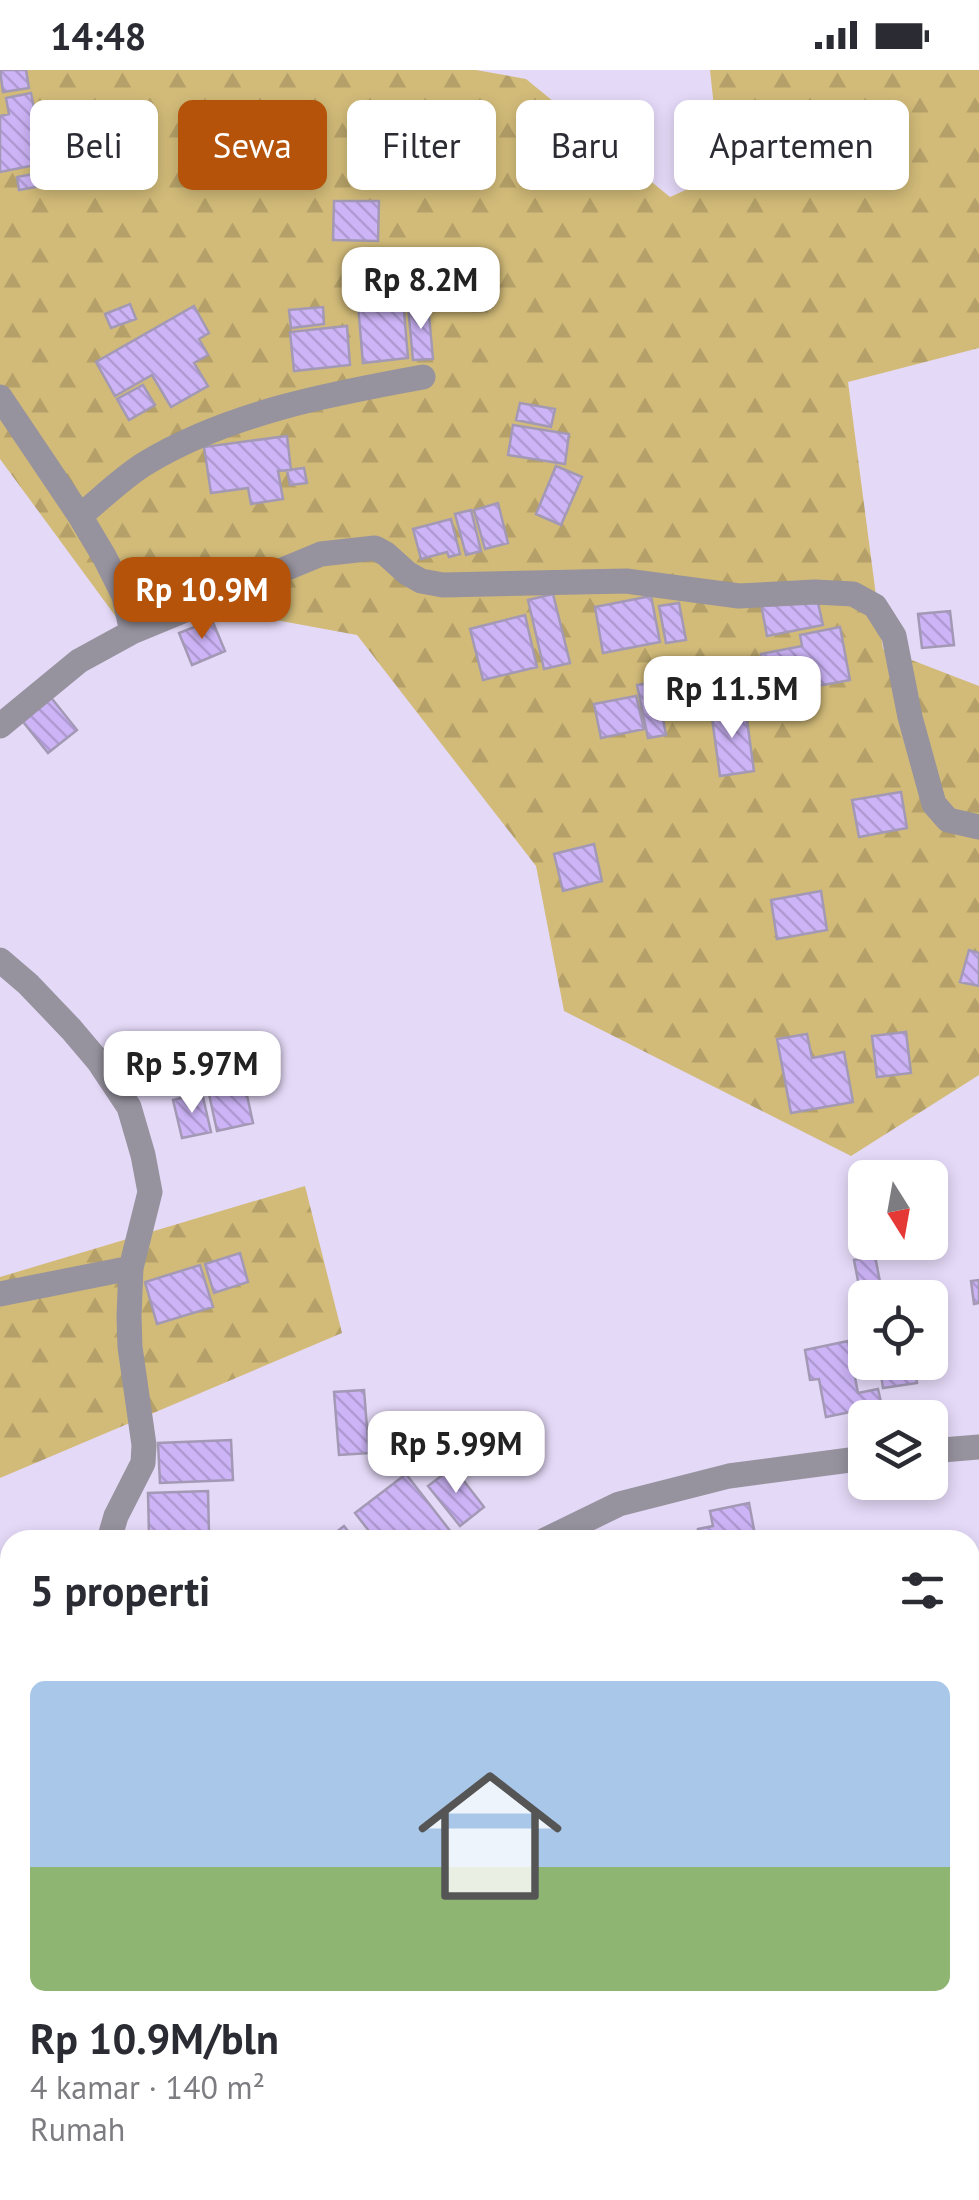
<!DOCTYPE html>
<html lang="id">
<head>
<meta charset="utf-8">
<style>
	:root { --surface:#fff; --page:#f2f2f3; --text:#2b2b33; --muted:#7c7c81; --line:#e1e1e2; --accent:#b45309 }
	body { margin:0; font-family:"PT Sans",sans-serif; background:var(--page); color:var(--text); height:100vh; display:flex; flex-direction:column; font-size:38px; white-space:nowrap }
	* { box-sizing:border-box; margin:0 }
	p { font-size:32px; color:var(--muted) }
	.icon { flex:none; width:55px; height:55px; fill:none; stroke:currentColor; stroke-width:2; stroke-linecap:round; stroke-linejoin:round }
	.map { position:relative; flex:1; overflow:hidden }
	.drawer { position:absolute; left:0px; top:1460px; width:980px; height:670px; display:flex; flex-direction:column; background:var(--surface); border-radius:30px 30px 0 0; box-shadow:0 5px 15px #0003 }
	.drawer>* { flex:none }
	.guide { position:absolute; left:30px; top:30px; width:920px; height:90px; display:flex; gap:20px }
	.needle { width:65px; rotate:169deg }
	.controls { position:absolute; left:848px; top:1090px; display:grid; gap:20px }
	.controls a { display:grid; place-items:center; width:100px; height:100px; border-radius:15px; background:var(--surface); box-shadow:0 5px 15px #0003; font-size:50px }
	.price { position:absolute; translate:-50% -85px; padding:0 22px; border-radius:20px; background:#fff; color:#222; font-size:32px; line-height:65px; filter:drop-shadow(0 2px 5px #0008) }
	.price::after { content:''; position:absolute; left:50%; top:60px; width:30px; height:22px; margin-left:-15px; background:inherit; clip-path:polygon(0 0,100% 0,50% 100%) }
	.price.active { background:var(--accent); color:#fff }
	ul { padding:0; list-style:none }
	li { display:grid; align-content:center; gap:20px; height:530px; padding:0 30px }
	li+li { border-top:2px solid var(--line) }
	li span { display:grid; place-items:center; height:310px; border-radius:15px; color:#555 }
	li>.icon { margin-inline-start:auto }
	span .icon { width:180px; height:180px; fill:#fffc; stroke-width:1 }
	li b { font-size:42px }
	h2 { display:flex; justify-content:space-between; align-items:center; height:120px; padding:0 30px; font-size:42px }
	.pill { padding:0 35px; border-radius:15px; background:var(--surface); box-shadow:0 5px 15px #0003; font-size:35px; line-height:90px }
	.pill.active { background:var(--accent); color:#fff }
	.status { display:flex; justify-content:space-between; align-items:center; height:70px; padding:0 50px; background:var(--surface); direction:ltr }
	.status svg { height:28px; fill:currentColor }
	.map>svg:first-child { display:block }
	.forest { fill:url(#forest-firs) }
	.building { fill:url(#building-back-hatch); stroke:#a399b5; stroke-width:2.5 }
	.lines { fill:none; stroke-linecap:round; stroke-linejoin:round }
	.minor { stroke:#96929e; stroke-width:25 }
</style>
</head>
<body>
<div class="status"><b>14:48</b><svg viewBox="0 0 49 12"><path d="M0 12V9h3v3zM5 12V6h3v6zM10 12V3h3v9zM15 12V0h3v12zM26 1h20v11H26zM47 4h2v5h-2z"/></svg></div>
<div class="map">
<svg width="979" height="2130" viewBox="0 0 979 2130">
	<defs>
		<pattern id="forest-firs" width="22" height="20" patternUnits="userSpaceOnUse" patternTransform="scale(2.5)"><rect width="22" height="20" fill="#d2bb79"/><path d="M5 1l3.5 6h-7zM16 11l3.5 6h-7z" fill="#b4a068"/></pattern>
		<pattern id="building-back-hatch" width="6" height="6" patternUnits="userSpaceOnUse" patternTransform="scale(2.5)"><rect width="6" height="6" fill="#cdb4f7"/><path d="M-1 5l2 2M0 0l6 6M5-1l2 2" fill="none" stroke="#af9ad3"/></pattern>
	</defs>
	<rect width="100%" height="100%" fill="#e4d9f7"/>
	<!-- forest -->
	<path class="forest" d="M0,0H476L526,9L670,127L721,104L710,0H979V278L848,312L883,579L979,616V1005L851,1086L564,941L536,796L357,565L233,542L122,555L0,389Z
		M305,1116L342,1263L0,1408V1207Z
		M970,1631H979V2130H148L149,2120H970Z"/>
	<!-- building -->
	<path class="building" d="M0,0H26L29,18L3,22Z
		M31,23L45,93L0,102V46L9,44L6,28Z
		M437,92L439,116L407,119L405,94Z
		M50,101L52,114L19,120L17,107Z
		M334,131H379L378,171L333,170Z
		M416,205L418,223L360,228L358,211Z
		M403,230L408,288L363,293L358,235Z
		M130,234L136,249L111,258L105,244Z
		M428,234L433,289L413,290L408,236Z
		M194,236L209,263L199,269L208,285L194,293L208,316L171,337L152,305L115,326L96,292Z
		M323,237L324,254L291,258L289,240Z
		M347,256L350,295L294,301L290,262Z
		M143,315L155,335L129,350L117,329Z
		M520,333L555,339L551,357L516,350Z
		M513,355L569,364L565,394L508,385Z
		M287,366L291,400L278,401L283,429L251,434L248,418L211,423L204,377Z
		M556,396L582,407L561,455L536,444Z
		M304,398L307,413L290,415L287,400Z
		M498,433L508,473L485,479L474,440Z
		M471,440L481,481L466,485L455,444Z
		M451,449L460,484L449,487L447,482L421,489L413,459Z
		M553,524L570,593L544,599L528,530Z
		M816,524L823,555L767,566L761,534Z
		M651,526L660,572L603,583L595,537Z
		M679,533L686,570L666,573L659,536Z
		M950,541L954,575L922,578L918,544Z
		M525,545L537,597L483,610L470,559Z
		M212,550L225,581L192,595L179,563Z
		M840,557L850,610L769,625L761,584L802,576L800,565Z
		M656,612L666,665L648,668L637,615Z
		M49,625L77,660L48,683L20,648Z
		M636,626L644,659L601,668L594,634Z
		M745,636L754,701L720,706L711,641Z
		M901,722L907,758L859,767L852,730Z
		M594,774L602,811L563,821L554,784Z
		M821,821L827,860L777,869L771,830Z
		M969,880L979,883V916L960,912Z
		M906,962L911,1003L877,1007L872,966Z
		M807,964L812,988L844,982L853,1032L791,1043L777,969Z
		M245,1016L253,1053L217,1061L209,1024Z
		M202,1023L211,1062L182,1068L173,1030Z
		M240,1183L248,1212L214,1223L205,1194Z
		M875,1186L880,1212L859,1216L854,1190Z
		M200,1195L213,1237L157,1254L145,1212Z
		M979,1210V1233L974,1234L971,1211Z
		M848,1271L858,1323L878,1319L883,1341L856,1347L855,1341L826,1347L819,1309L810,1310L805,1280Z
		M873,1292H922L923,1296L875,1303Z
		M915,1300L917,1313L883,1318L881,1305Z
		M364,1320L369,1383L339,1385L334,1322Z
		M231,1370L233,1410L160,1413L158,1373Z
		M453,1397L484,1437L460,1456L428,1416Z
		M406,1404L451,1462L441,1470H390L388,1467L384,1470H376L355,1443Z
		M208,1421L209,1464L149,1466L148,1423Z
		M749,1433L756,1470H700L698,1459L713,1456L710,1441Z
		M344,1456L355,1470H326Z
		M0,1499H10V1572H0Z"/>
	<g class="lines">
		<!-- minor -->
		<path class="minor" d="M0,327L80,446L105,488L124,526L132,562
			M80,446C102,428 123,407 146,393C229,343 329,324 423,307
			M0,656L79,591L132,562L321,484L375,478L386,484L407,503L421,511L443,515L626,511L739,526L815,522L853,524L875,536L894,566L910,647L934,734L948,750L979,757
			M0,890L28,914L71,959L99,992L129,1037L143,1085L150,1122L131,1198L129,1246L130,1277L144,1375L143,1393L116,1446L109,1470
			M0,1224L131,1198
			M930,1381L979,1377
			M545,1470L619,1434L729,1406L865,1388
			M0,1720L10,1718
			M0,1972L10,1941"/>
	</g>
</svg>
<div class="controls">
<a><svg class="needle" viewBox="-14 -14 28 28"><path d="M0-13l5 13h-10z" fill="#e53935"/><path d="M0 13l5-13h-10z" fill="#7c7c81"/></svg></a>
<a><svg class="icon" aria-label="locate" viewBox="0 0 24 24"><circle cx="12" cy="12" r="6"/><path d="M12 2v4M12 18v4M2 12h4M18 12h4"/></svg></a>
<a><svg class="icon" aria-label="layers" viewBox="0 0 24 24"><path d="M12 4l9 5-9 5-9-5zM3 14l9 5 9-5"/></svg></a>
</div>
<b class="price" style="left:421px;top:262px">Rp 8.2M</b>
<b class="price active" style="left:202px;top:572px">Rp 10.9M</b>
<b class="price" style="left:732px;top:671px">Rp 11.5M</b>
<b class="price" style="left:192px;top:1046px">Rp 5.97M</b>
<b class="price" style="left:456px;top:1426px">Rp 5.99M</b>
<div class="guide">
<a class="pill">Beli</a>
<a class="pill active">Sewa</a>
<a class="pill">Filter</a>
<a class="pill">Baru</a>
<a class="pill">Apartemen</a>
</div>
<section class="drawer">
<h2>5 properti<svg class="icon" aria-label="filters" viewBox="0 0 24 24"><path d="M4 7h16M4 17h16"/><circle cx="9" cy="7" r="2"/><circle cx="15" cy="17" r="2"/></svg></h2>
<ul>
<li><span style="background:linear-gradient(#a9c7e8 60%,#8fb573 0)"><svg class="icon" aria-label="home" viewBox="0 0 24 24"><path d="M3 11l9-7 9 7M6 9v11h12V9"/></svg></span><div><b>Rp 10.9M/bln</b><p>4 kamar · 140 m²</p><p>Rumah</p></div></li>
</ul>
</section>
</div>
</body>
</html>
